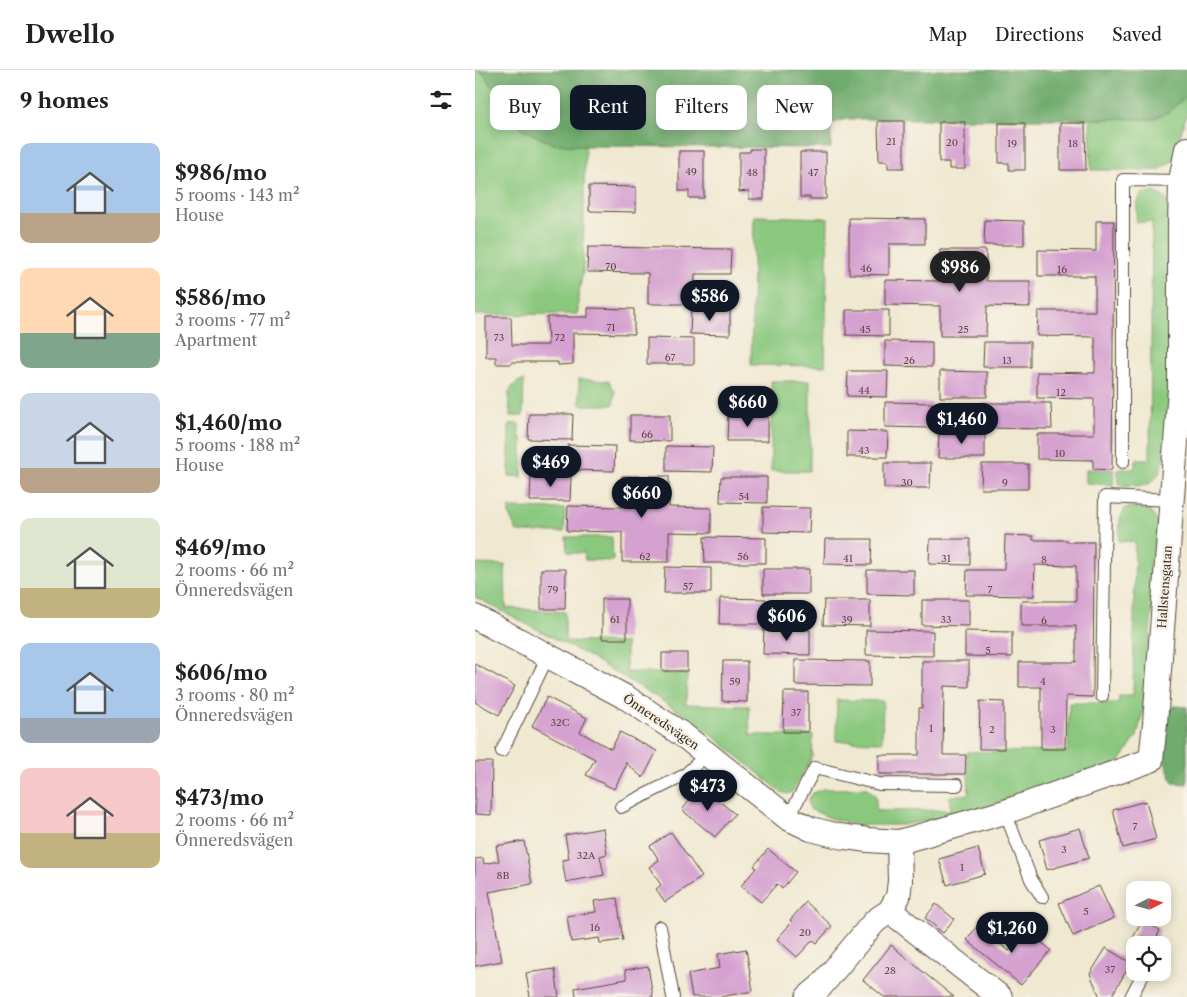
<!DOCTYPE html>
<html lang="en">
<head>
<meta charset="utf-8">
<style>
	:root { --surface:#fff; --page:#f2f2f2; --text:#202124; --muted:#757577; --line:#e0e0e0; --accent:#111827 }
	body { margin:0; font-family:"Libre Caslon Text",serif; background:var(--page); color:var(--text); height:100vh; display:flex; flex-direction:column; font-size:19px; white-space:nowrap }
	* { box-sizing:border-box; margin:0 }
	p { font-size:16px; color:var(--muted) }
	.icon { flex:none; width:28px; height:28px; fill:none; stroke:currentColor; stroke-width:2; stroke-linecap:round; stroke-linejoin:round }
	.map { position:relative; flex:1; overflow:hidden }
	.drawer { display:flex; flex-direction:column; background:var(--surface); width:475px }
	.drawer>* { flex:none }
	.guide { position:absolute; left:15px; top:15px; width:475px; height:45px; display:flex; gap:10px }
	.needle { width:32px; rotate:84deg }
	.tools { position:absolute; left:651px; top:811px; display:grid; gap:10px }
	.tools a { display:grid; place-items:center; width:45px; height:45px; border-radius:10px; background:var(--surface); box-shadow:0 2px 12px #0003; font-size:25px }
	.price { position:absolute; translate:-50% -42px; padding:0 11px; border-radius:18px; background:var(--accent); color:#fff; font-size:16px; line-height:32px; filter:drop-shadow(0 1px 2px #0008) }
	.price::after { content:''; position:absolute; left:50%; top:30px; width:15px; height:11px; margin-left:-8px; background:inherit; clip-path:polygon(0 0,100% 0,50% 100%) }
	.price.selected { background:#222; color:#fff }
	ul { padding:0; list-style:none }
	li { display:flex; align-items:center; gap:15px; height:125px; padding:0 20px }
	li span { display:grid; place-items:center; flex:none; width:140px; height:100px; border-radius:10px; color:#555 }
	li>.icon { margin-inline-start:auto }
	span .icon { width:60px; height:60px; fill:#fffc; stroke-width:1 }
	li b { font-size:21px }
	h2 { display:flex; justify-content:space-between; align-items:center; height:60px; padding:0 20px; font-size:21px }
	.chip { padding:0 18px; border-radius:10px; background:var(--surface); box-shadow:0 2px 12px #0003; font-size:18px; line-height:45px }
	.chip.selected { background:var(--accent); color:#fff }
	header { display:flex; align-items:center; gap:30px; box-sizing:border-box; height:70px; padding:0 25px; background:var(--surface); border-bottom:1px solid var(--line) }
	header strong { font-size:24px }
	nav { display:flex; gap:28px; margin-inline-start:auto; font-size:18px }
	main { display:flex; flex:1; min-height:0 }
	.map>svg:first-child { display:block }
	.green { fill:#8ac87e; stroke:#62794e }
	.forest { fill:#6fac6d; stroke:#556b46 }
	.building { fill:#d5a1d0 }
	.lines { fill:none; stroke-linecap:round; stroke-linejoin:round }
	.lane-casing { stroke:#564739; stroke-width:14 }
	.street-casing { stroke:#564739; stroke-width:26 }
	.lane { stroke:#fff; stroke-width:12 }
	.street { stroke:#fff; stroke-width:24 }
	.labels { text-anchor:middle; stroke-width:5; stroke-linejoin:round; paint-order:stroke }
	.number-label { font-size:10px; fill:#62484a }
	.street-label { font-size:12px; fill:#3b2a1e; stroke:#f7f3e8 }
</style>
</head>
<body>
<header>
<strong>Dwello</strong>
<nav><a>Map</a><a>Directions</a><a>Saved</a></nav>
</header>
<main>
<section class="drawer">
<h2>9 homes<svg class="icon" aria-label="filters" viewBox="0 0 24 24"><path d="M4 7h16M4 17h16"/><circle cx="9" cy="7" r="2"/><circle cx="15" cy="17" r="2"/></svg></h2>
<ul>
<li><span style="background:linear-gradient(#a9c7e8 70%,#b9a48a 0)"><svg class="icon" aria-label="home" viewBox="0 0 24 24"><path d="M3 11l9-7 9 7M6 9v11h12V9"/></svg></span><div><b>$986/mo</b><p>5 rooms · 143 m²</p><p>House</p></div></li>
<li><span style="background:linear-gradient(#ffd9b3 65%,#7fa58c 0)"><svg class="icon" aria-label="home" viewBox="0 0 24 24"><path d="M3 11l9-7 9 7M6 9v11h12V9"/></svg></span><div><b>$586/mo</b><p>3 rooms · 77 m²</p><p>Apartment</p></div></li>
<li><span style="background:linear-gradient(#c9d6e8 75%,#b9a48a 0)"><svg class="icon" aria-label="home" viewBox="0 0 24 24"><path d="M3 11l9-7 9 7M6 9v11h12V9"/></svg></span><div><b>$1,460/mo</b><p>5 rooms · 188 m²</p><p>House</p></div></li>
<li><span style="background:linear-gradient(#dfe7d0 70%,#c2b280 0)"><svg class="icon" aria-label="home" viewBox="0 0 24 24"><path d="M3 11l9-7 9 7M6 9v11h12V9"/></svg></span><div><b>$469/mo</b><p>2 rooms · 66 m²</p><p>Önneredsvägen</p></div></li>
<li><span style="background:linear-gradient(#a9c7e8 75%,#9aa5b1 0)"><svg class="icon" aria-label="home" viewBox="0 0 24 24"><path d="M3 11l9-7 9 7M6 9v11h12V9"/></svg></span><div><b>$606/mo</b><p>3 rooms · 80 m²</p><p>Önneredsvägen</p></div></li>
<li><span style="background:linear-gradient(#f6c9c9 65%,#c2b280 0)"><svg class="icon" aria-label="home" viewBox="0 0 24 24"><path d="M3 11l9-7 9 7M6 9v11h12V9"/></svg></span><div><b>$473/mo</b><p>2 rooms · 66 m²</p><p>Önneredsvägen</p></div></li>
</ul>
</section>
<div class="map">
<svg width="712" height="927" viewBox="0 0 712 927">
	<rect width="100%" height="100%" fill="#f7f3e8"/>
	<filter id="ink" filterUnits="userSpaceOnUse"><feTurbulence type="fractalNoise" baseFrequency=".02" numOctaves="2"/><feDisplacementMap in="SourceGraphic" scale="10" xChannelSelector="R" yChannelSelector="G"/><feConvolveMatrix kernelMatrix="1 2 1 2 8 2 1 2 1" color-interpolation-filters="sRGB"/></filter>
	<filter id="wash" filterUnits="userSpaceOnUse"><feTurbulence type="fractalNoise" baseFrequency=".0096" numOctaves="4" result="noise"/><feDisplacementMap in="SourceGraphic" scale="20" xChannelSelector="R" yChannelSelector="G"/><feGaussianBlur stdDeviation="1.12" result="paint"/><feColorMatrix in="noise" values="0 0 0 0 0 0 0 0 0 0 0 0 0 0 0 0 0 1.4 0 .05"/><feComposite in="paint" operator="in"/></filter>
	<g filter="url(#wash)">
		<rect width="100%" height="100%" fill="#f0e9d2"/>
		<!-- green -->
		<path class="green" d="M0,0H4L8,3L47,59L78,74L110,76L108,201L103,228V244L0,245Z
			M712,25V42L702,76L699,90L684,100H616L615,49H678L695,41Z
			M680,122L690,128L696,140L694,361L685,402L676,413L666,416L644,415L643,413V400L644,399H659L662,389H675L677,152H661L662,132L667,124Z
			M279,146L353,148L350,296L276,295Z
			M104,309L134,311L140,322L138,335H105Z
			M49,310L48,346H35L34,321L42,312Z
			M296,311H335V401H296Z
			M34,354H44V367L47,368V407L34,406Z
			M611,399L639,400L638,415L611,413Z
			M663,437L675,441L683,453V474L668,642L662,666L644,693L616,705L477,746L427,755H384L355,748L335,739L333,730L338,723L348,719L392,718L401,726V741L475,740V726L494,724L492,682L593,681L594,633H643L644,626H658L660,472L644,471L645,449L650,438Z
			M34,438L90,439L89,462H42L34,445Z
			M91,467H137L138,491L110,490L109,483H94L92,481Z
			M0,494L30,495L31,538L90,542V571L151,573V602L212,604L211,634L274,636L275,665H338L337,687L317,722L312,724L306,722L226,656L167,618L113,586L0,527Z
			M362,630L408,631L407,672L361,671Z"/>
		<!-- forest -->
		<path class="forest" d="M4,0H712V25L695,41L678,49H371L356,54V78L110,76L78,74L47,59L8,3Z
			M699,636L712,637V714L698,713L690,693L688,649Z"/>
		<g id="blocks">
			<!-- building -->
			<path class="building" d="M403,51H429V98H413V91H404Z
				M464,52H490V99H474V92H464Z
				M524,53H550V100H534V93H524Z
				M585,53H610L611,100H585Z
				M275,79H289V129H274V121L264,122V82H275Z
				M204,81H229V128H214V121H204Z
				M325,82H351V129H335V127H325Z
				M114,116L161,117V142L114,141Z
				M374,148L450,149V174H414V205L374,204Z
				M510,150L549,151V175H509Z
				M621,151H639L637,400L618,399V390L562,389V364H619V329L562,328V302L620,303V267L562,266L563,241H620V206H563V180L621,181Z
				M113,177L256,179L255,204H220L219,234H173V203L112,202Z
				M465,180H511V211H555V237L512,236L511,266H465V236L410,235V210L465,211Z
				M113,238L159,239V264L98,263V294L83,295V292H37V294H21V287H11V247H36L37,275H73L72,247H113Z
				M216,239L255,240V265L215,264Z
				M371,240H414V266L371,265Z
				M172,268L219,269V294H172Z
				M410,271L457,272V297L410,296Z
				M509,272H555V297H508Z
				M373,301H413L412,327L372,326Z
				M465,301L512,302V327H465Z
				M410,332L457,333L456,358L410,357Z
				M508,333H576L577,359L508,358Z
				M54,344H98L97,370L53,369Z
				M155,345H195V371L155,370Z
				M253,345L293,346V371H252Z
				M372,361L413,362L412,387H372Z
				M464,362L510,363V388H463Z
				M93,375L140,376L139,401L93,400Z
				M191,376L238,377L237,402L191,401Z
				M409,393H456L455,418H409Z
				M507,394H553V419H506Z
				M56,405H96L95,431H55Z
				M147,406H194V437L236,438V463L194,462V492H147V462L92,461L93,436L147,437Z
				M246,407H292V433L245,432Z
				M288,437L335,438L334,463L288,462Z
				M530,465L558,466V470H592V472H619L618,627L591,626L590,679H566V617H544V592H601V556H546V531H601V496L560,495L559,526L491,525L492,500H529Z
				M229,467L291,468V493H230Z
				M350,469H397L396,495L349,494Z
				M455,469H495V495L454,494Z
				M190,497L236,498V523H189Z
				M66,499H91L90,539H66Z
				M288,499H334V524H288Z
				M392,500H439V525L392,524Z
				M245,528L291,529V554H244Z
				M127,529H152V569H127Z
				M349,530H395V556L348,555Z
				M447,530H494V556L447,555Z
				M289,559L335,560V585L288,584Z
				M391,560L458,561V586L391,585Z
				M490,561L537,562V587L490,586Z
				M187,583H212V601H187Z
				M320,590L395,591V616L320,615Z
				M248,591H272V632L247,631Z
				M447,591H494V617L469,616L468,685H491L490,704H404V685H444V638H447Z
				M0,594L40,616L24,645L0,632Z
				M309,622H333V662H308Z
				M72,627L112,648L105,662L136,679L145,662L182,681L168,708L150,692L151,696L139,719L111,705L120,689L57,656Z
				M505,631L529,632V679H504Z
				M0,692H17L16,745L0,744Z
				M226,716L260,744L240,767L207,740Z
				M671,731L681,769L648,778L638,740Z
				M128,758L132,784L125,786L129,805L91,812L87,790L94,789L90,765Z
				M605,758L614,788L572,800L564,770Z
				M196,762L227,807L190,832L181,819L186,815L174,797L184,790L175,776Z
				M49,771L57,814L14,822L27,891L0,896V789L8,788L9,794L24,791L21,776Z
				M503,778L510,804L472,815L464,789Z
				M293,779L321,802L307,819L302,814L286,832L266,816L281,798L279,796Z
				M624,816L639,848L598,866L584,833Z
				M142,828L148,870L125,873L124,868L96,872L92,846L121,842L119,831Z
				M331,832L357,856L342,873L338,870L322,887L302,869L317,852L315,850Z
				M461,834L479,849L468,863L450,848Z
				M667,851L685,860L682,867L678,870L676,875H654Z
				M502,856L534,881L552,860L576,880L546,915L492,870Z
				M416,875L453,906L479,927H409L388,910Z
				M631,878L656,893L636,927H625L615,904Z
				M271,879L278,921L245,927H217L213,904L245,898L243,884Z
				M173,896L178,927H101L100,918L152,909L150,900Z
				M80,899L84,927H55L51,903Z"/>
		</g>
	</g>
	<g filter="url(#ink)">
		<use href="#blocks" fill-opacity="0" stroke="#564739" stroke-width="1"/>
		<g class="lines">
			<defs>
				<path id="lane" d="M648,392V110L706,111
					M627,626L630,427L697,430
					M27,681L73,586
					M146,737L210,705L232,684
					M530,742L556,809L567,827
					M313,748L340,698L404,714L482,715
					M185,857L198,927
					M684,875L685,874
					M656,927L669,902"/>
				<path id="street" d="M0,547L152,628L208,665L313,748L336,759L364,766L393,770L424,772L425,811L423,827L415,841L525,927
					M424,772L530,742L676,690L680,653L705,319V155L706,111L712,79
					M333,927L345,917L400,851L415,841"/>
			</defs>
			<!-- lane casing -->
			<use href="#lane" class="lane-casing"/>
			<!-- street casing -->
			<use href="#street" class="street-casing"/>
			<!-- lane -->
			<use href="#lane" class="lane"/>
			<!-- street -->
			<use href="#street" class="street"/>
		</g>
	</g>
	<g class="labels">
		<!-- number labels -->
		<g class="number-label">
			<text x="416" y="75">21</text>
			<text x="477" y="76">20</text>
			<text x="537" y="77">19</text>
			<text x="598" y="77">18</text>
			<text x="216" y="105">49</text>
			<text x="277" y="106">48</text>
			<text x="338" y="106">47</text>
			<text x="136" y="200">70</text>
			<text x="391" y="202">46</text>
			<text x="587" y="203">16</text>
			<text x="136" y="261">71</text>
			<text x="390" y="263">45</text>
			<text x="488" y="263">25</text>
			<text x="24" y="271">73</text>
			<text x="85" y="271">72</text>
			<text x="195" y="291">67</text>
			<text x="434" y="294">26</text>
			<text x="532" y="294">13</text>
			<text x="389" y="324">44</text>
			<text x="586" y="326">12</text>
			<text x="172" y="368">66</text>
			<text x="389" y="384">43</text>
			<text x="585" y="387">10</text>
			<text x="432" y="416">30</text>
			<text x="530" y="416">9</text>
			<text x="269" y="430">54</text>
			<text x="170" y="490">62</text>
			<text x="268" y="490">56</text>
			<text x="373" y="492">41</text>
			<text x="471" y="492">31</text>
			<text x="569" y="493">8</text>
			<text x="213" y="520">57</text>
			<text x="78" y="523">79</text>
			<text x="515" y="523">7</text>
			<text x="140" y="553">61</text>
			<text x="372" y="553">39</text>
			<text x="471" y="553">33</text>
			<text x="569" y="554">6</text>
			<text x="513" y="584">5</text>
			<text x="260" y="615">59</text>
			<text x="568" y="615">4</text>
			<text x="321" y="646">37</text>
			<text x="85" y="656">32C</text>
			<text x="456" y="662">1</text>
			<text x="517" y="663">2</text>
			<text x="578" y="663">3</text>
			<text x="660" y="760">7</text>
			<text x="589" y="783">3</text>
			<text x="111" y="789">32A</text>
			<text x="487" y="801">1</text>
			<text x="28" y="809">8B</text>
			<text x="611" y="845">5</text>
			<text x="120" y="861">16</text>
			<text x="330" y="866">20</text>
			<text x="635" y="903">37</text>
			<text x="415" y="904">28</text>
		</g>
		<!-- street labels -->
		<g class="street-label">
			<text transform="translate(690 517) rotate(-86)" y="4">Hallstensgatan</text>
			<text transform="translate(186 652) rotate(34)" y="4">Önneredsvägen</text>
		</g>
	</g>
</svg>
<div class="tools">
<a><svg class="needle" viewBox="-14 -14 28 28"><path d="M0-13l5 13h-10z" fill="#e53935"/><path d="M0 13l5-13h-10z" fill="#757577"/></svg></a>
<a><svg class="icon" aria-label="locate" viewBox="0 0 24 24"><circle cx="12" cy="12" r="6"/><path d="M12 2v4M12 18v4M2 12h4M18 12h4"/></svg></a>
</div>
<b class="price selected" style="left:485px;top:223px">$986</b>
<b class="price" style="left:235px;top:252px">$586</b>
<b class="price" style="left:273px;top:358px">$660</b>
<b class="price" style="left:487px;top:375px">$1,460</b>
<b class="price" style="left:76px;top:418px">$469</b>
<b class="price" style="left:167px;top:449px">$660</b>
<b class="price" style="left:312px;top:572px">$606</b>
<b class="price" style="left:233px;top:742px">$473</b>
<b class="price" style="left:537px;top:884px">$1,260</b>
<div class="guide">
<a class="chip">Buy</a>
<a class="chip selected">Rent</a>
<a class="chip">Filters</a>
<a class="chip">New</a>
</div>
</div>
</main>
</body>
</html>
